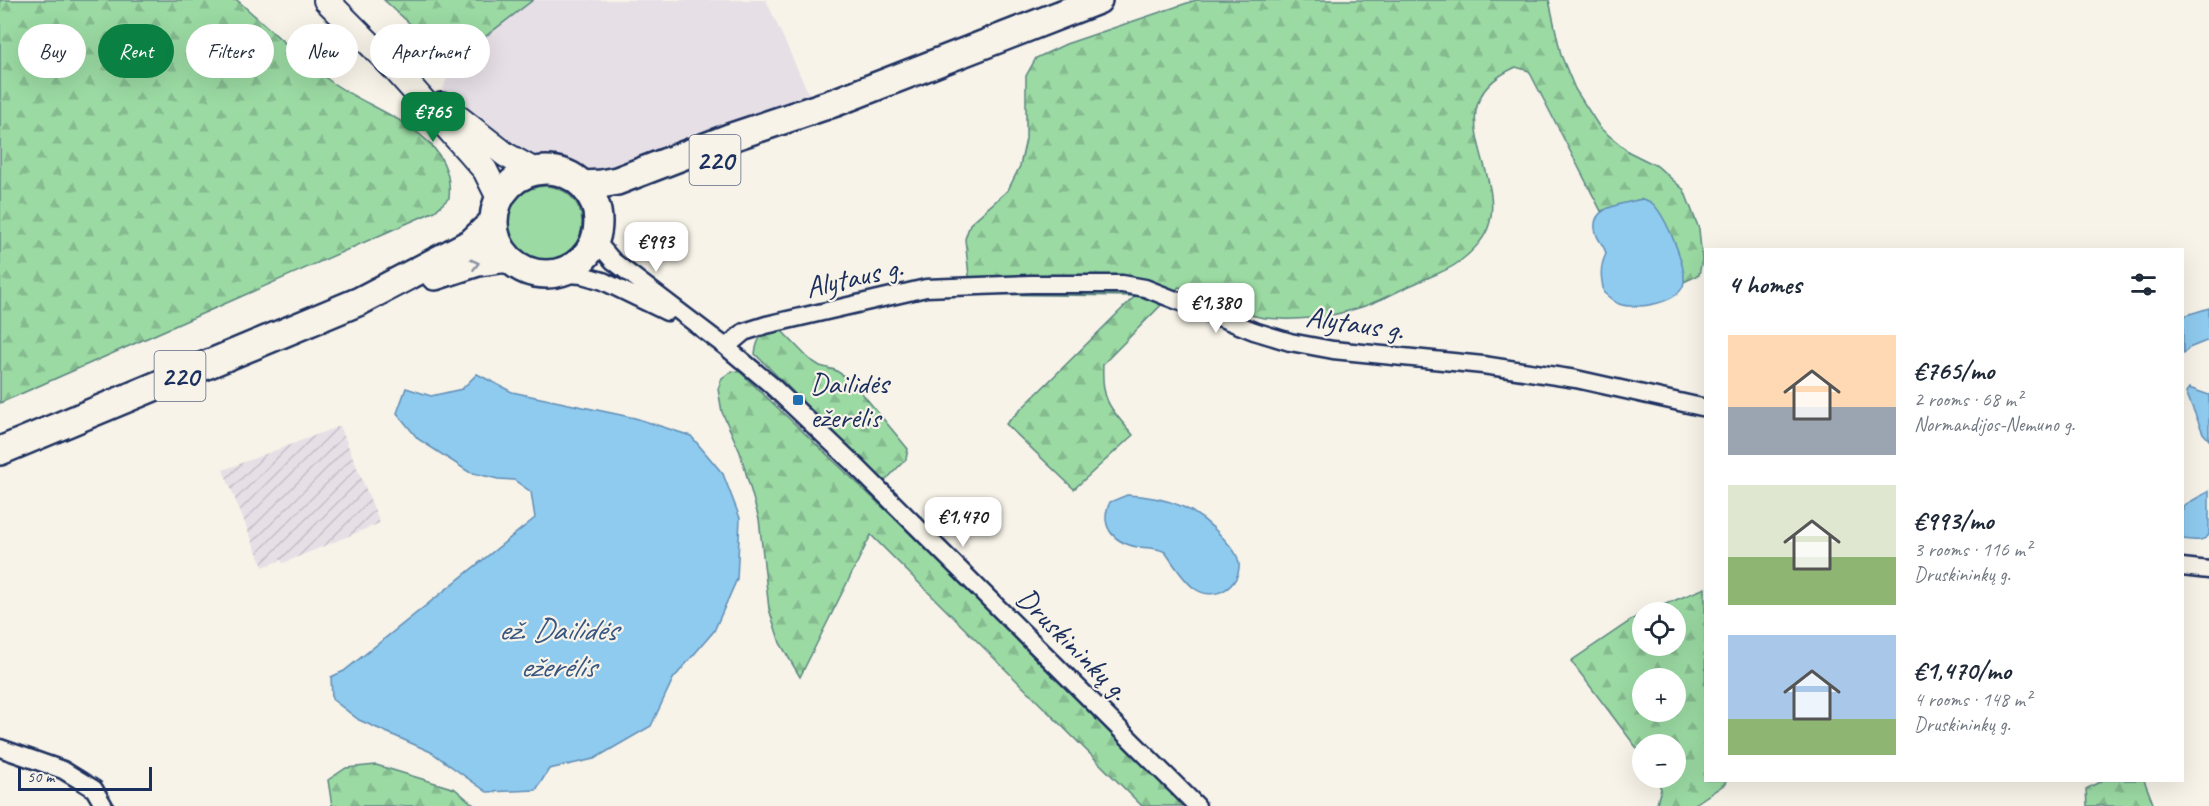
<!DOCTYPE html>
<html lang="en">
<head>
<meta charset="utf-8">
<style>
	:root { --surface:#fff; --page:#f2f2f3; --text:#1f2937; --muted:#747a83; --accent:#0b8043 }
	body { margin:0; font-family:Caveat,sans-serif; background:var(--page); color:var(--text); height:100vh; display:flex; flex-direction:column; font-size:22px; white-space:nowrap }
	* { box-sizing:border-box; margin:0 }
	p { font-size:20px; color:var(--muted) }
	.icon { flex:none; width:33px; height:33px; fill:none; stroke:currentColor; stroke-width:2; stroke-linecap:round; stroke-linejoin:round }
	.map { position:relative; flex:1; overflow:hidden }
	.side { position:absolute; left:1704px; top:248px; width:480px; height:534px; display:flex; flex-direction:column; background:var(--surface); border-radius:0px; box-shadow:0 6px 24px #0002 }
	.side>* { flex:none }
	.guide { position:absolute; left:18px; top:24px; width:570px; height:54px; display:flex; gap:12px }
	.fabs { position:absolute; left:1632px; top:602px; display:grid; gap:12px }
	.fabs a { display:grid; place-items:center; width:54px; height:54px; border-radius:50%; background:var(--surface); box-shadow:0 6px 24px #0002; font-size:30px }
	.scale { position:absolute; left:18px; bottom:15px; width:134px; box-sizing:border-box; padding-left:6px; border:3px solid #1b2f5e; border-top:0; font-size:16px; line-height:21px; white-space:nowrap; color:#1b2f5e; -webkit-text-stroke:4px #f7f3e8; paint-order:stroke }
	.price { position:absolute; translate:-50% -51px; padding:0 14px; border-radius:12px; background:#fff; color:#222; font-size:20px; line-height:39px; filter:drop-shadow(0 2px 3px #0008) }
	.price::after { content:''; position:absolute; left:50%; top:36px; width:18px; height:14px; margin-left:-9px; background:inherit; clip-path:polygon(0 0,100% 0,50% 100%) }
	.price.selected { background:var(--accent); color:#fff }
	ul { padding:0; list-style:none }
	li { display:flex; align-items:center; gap:18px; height:150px; padding:0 24px }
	li span { display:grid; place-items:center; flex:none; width:168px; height:120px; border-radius:0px; color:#555 }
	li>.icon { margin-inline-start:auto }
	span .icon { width:72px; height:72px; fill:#fffc; stroke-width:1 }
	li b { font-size:26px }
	h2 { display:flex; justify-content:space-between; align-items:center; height:72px; padding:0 24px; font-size:26px }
	.chip { padding:0 21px; border-radius:27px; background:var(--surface); box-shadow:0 6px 24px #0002; font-size:21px; line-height:54px }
	.chip.selected { background:var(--accent); color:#fff }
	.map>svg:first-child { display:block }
	.built { fill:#e6dfe6 }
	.industrial { fill:url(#industrial-furrows) }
	.green { fill:#9bdaa3; stroke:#5b8480; stroke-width:1.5 }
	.forest { fill:url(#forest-firs); stroke:#5b8480; stroke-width:1.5; fill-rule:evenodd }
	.water { fill:#8fcbef; stroke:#618db5; stroke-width:1.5 }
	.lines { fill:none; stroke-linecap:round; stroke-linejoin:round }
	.street-casing { stroke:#1b2f5e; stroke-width:21 }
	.secondary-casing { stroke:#1b2f5e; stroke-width:28 }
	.primary-casing { stroke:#1b2f5e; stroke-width:32 }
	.street { stroke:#f7f3e8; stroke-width:16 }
	.secondary { stroke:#f7f3e8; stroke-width:24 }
	.primary { stroke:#f7f3e8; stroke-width:27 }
	.oneway { stroke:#8991a3 }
	.poi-dot { fill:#1f6fb2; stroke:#f7f3e8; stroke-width:2 }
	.labels { text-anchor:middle; stroke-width:4.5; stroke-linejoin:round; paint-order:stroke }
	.shield { fill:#f7f3e8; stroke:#5d6a87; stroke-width:1.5 }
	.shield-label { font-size:28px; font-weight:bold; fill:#1b2f5e }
	.street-label { font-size:30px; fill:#1b2f5e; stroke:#f7f3e8 }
	.poi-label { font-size:30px; fill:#1b2f5e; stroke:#f7f3e8; text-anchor:start }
	.water-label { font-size:32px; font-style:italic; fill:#385682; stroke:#f7f3e8 }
</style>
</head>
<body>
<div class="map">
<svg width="2209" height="806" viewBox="0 0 2209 806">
	<defs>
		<pattern id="industrial-furrows" width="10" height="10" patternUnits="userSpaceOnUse" patternTransform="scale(1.5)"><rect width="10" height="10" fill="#e6dfe6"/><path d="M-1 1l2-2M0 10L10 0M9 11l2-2" fill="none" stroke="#c5c0c8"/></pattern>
		<pattern id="forest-firs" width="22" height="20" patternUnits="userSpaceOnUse" patternTransform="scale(1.5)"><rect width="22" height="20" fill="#9bdaa3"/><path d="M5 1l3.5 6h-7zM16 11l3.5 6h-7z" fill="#85bb8f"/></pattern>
	</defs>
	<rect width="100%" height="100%" fill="#f7f3e8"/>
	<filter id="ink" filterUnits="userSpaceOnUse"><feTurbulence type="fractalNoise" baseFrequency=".0167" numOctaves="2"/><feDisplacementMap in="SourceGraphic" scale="12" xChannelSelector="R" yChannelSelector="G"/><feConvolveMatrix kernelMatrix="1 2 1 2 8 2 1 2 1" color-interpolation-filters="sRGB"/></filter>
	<g filter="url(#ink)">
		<!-- built -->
		<path class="built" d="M533,0H766L812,101L590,176L558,163L534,159L512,151L442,93L452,62Z"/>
		<!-- industrial -->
		<path class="industrial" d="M340,426L380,523L283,563L281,560L263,567L223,470Z"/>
		<!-- green -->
		<path class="green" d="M508 223a37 37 0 1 1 74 0a37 37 0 1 1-74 0Z"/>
		<!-- forest -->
		<path class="forest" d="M0,0H237C268,27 298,57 330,81C373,113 456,130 449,198L435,211L0,403Z
			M384,0H533L452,62Z
			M1196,0H1549L1561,55L1575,89L1600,128L1629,152L1657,166L1684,190L1699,229L1702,260L1699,275L1684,282L1681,261L1642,199L1601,211L1529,71L1516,67C1431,105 1509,173 1488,228C1483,241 1470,254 1459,262C1446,272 1428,277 1414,284C1395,292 1375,304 1355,309C1328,318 1294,321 1265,318C1238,314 1205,297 1179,287L1103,364C1101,401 1110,408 1133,435L1074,489L1006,424L1135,296L971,294L965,239L970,224L1008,190L1020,166L1026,139V76L1036,58L1066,44Z
			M780,329L809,359L820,366L835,370L852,381L908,449L906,459L884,482L755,354C757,337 762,332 780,329Z
			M732,371L740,372L894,518L1185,806H1142L871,535L800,677L780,643L769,609L759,519L740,452L722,412L718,389L722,378Z
			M1705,588L1706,780H1726L1725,784L1692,806H1656L1661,789L1656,777H1676V744H1642V755L1571,661L1642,613V645H1676V612H1646ZM1642,678H1676V711H1642Z
			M376,765L455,789L475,806H332L328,780L346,768Z
			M2103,780H2144L2154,806H2087L2086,789Z"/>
		<!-- water -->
		<path class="water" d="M1642,199C1647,200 1650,201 1654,205C1666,218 1686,264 1684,282C1681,304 1635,310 1619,304C1614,302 1608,296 1604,293C1601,278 1599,268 1606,254C1605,246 1598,241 1596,233C1588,206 1623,204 1642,199Z
			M2209,308V340L2189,348L2183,354V316Z
			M477,374L512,392L635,418L691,436L723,474L740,518L737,579L714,631L673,679L651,726L594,759L549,769L536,790L487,792L431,752L359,720L332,699L331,677L344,671L535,518L531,492L514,480L498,479L469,472L418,439L397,413L406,388L431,396L462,389Z
			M2189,388L2209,395V440L2203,433L2186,392Z
			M2209,491V535C2202,543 2192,540 2183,539V506Z
			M1127,495C1170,497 1197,508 1225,540C1231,547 1238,554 1239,563C1241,587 1213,603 1194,588C1183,580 1173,563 1165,552C1157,547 1146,548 1137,547C1112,542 1099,525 1110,502Z"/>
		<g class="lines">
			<defs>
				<path id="street" d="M595,240L613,261L726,347L770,384L855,465L1197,806
					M556,273L582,275L603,281L667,312
					M726,347L744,332L766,325L926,288L1031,284H1122L1145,288L1254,331L1290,342L1333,350L1483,365L1576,379L1706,408
					M2182,567L2209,570
					M0,748L63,770L94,789L104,806"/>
				<path id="secondary" d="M326,0L394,68L485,170L499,198
					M442,105L506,155L535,171"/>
				<path id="primary" d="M494 222a52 52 0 1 1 104 0a52 52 0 1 1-104 0Z
					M584,185L601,184L617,181L729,138L836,102L1098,0
					M435,276L478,262L508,258
					M0,451L360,301L471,243L494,221"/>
			</defs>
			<!-- street casing -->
			<use href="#street" class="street-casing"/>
			<!-- secondary casing -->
			<use href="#secondary" class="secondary-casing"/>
			<!-- primary casing -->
			<use href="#primary" class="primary-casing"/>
			<!-- street -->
			<use href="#street" class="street"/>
			<!-- secondary -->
			<use href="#secondary" class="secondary"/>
			<!-- primary -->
			<use href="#primary" class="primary"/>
		</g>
		<!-- one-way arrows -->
		<defs><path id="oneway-chevron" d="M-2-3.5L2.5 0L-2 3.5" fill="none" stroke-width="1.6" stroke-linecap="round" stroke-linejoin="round" transform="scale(1.5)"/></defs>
		<use class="oneway" href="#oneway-chevron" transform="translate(475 264) rotate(-14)"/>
	</g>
	<!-- markers -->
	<rect class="poi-dot" x="792" y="394" width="12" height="12" rx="3"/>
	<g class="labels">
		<!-- shield labels -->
		<g class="shield">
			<rect x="689.5" y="135" width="51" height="50" rx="4.5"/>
			<rect x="154.5" y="351" width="51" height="50" rx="4.5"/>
		</g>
		<g class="shield-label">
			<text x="715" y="170">220</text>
			<text x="180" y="386">220</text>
		</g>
		<!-- street labels -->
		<g class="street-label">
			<text transform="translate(854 277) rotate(-13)" y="10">Alytaus g.</text>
			<text transform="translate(1355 323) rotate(8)" y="10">Alytaus g.</text>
			<text transform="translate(1073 644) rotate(45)" y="10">Druskininkų g.</text>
		</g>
		<!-- poi labels -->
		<g class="poi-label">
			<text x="810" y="393">Dailidės<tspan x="810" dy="34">ežerėlis</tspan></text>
		</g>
		<!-- water labels -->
		<g class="water-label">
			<text x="557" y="640">ež. Dailidės<tspan x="557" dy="37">ežerėlis</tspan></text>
		</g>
	</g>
</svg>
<div class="fabs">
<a><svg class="icon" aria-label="locate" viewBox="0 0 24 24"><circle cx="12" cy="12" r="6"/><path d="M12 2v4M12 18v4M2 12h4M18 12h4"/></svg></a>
<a>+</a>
<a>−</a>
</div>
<div class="scale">50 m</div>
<b class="price selected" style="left:433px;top:143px">€765</b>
<b class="price" style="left:656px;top:273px">€993</b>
<b class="price" style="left:1216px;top:334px">€1,380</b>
<b class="price" style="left:963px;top:548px">€1,470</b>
<div class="guide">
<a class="chip">Buy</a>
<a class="chip selected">Rent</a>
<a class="chip">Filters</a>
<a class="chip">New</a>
<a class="chip">Apartment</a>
</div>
<section class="side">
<h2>4 homes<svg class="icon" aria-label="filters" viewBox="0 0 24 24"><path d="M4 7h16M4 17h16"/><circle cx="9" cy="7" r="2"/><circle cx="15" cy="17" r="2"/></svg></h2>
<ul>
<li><span style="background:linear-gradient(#ffd9b3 60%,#9aa5b1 0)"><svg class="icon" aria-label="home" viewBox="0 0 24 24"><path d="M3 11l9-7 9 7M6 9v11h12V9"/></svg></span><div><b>€765/mo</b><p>2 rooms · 68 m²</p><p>Normandijos-Nemuno g.</p></div></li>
<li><span style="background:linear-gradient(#dfe7d0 60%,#8fb573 0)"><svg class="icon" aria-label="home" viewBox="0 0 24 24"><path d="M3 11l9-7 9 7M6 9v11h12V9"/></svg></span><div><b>€993/mo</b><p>3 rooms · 116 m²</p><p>Druskininkų g.</p></div></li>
<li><span style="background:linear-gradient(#a9c7e8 70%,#8fb573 0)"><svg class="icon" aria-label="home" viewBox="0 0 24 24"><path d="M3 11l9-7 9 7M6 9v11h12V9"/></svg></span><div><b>€1,470/mo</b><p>4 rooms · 148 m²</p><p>Druskininkų g.</p></div></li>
</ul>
</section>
</div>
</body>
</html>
